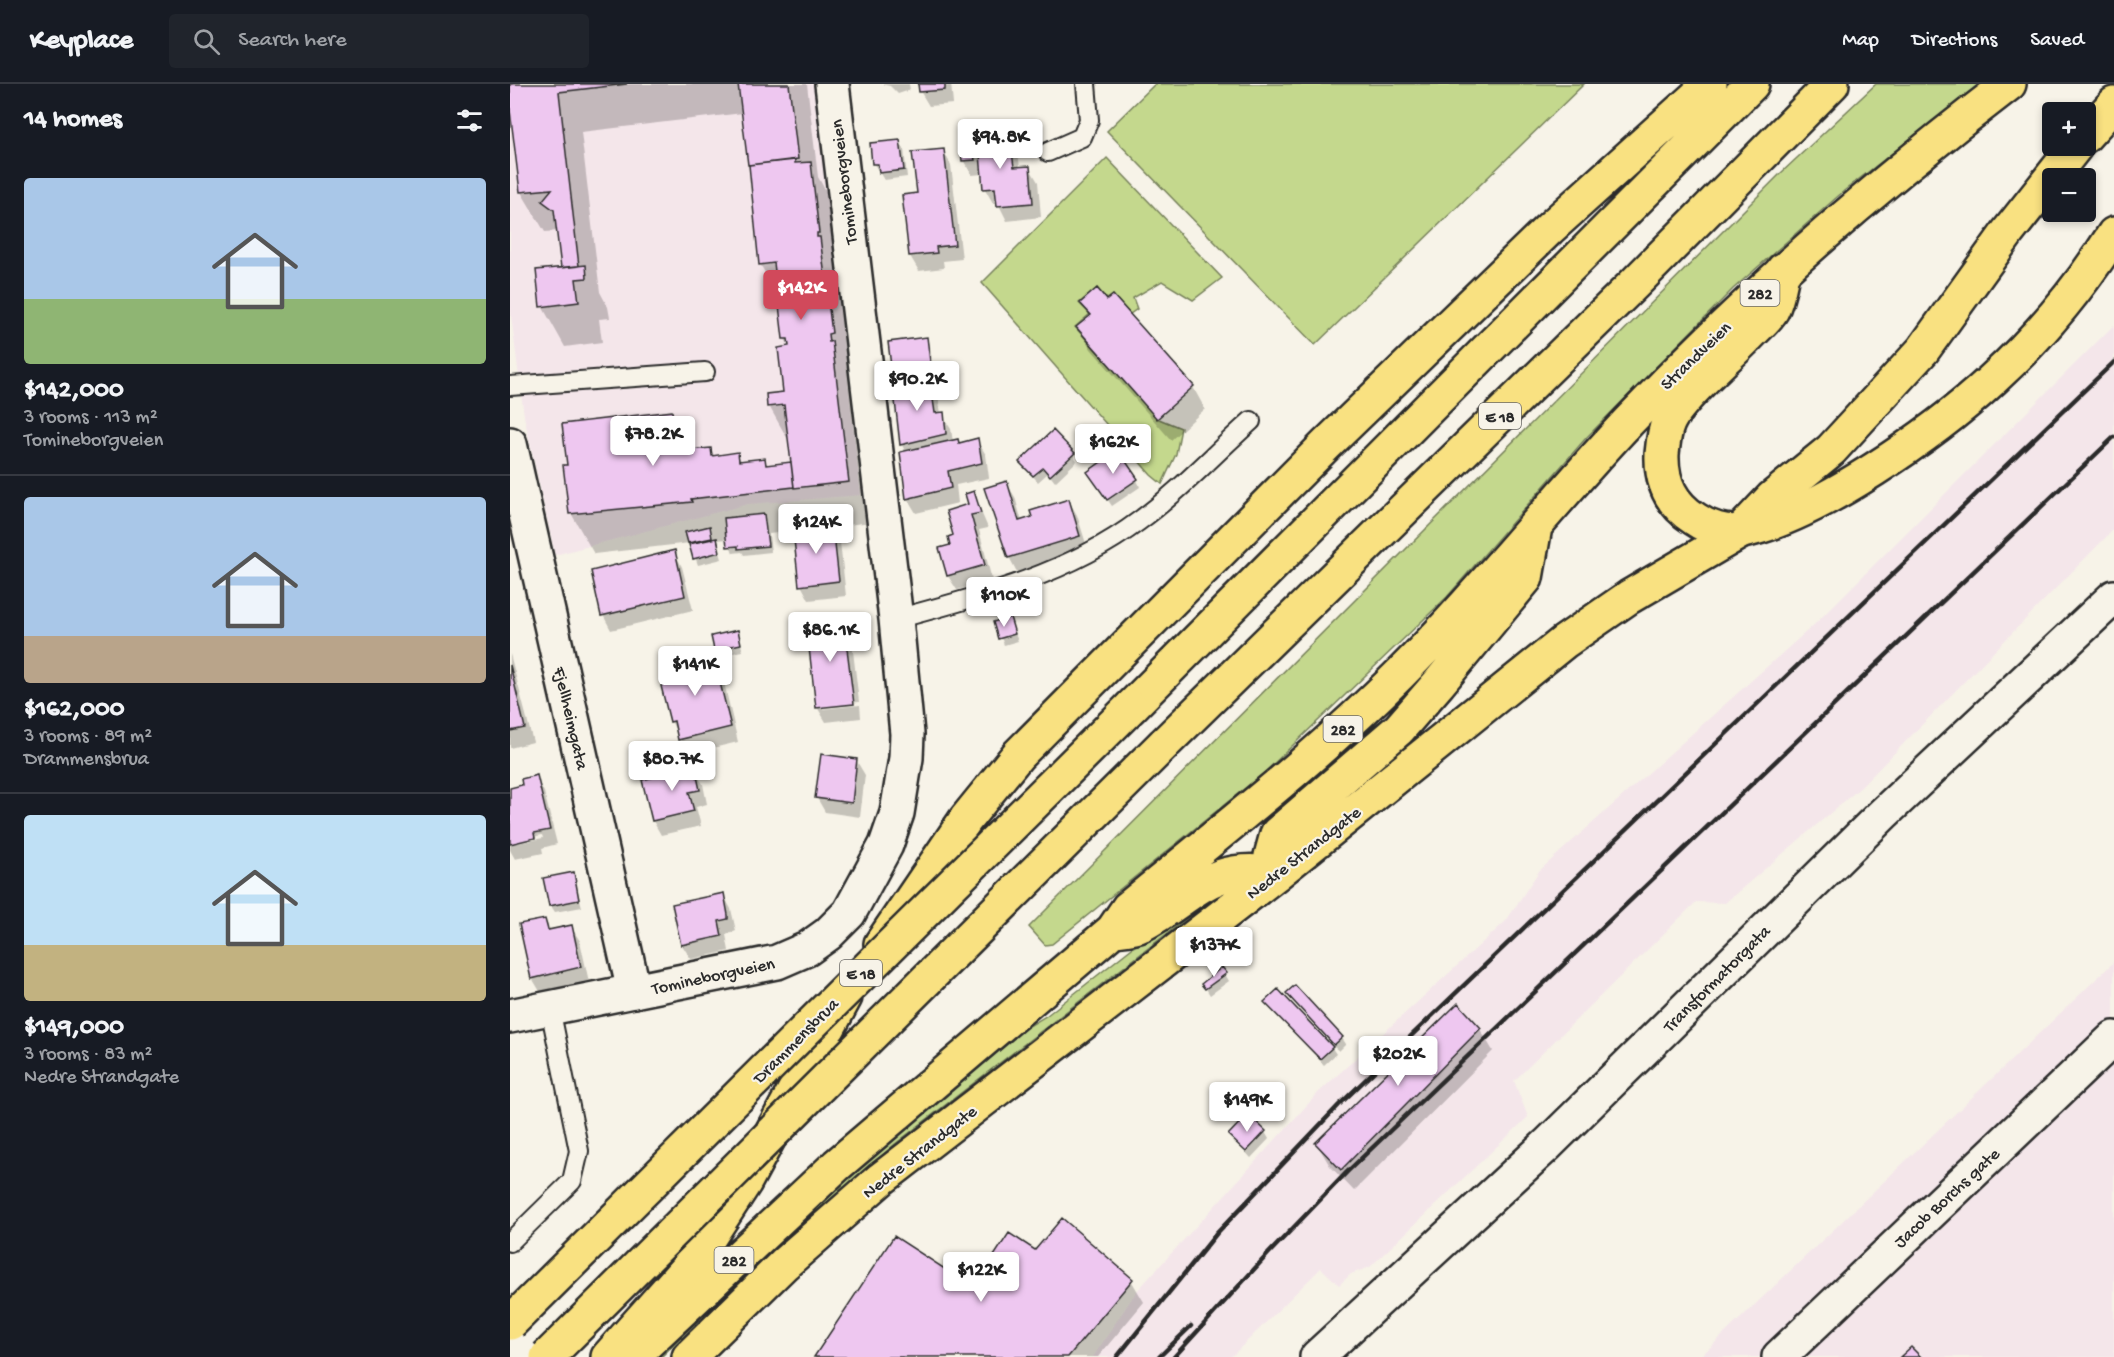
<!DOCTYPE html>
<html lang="en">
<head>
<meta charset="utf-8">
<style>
	:root { --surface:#171b24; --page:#20242c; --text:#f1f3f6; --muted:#9ea1a6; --line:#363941; --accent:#d1495b }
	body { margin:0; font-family:"Gochi Hand",sans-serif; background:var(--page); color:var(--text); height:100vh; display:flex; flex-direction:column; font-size:22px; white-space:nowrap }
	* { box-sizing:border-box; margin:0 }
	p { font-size:20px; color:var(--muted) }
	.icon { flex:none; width:33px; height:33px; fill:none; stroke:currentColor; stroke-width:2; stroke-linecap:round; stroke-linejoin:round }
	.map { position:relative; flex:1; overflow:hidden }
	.side { display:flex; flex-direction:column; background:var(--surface); width:510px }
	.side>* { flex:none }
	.tools { position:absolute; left:1532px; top:18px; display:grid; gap:12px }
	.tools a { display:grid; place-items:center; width:54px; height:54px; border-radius:6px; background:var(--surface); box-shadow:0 3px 9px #0003; font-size:30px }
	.price { position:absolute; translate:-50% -51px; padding:0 14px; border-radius:6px; background:#fff; color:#222; font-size:20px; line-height:39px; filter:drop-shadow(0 2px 3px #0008) }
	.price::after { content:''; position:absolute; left:50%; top:36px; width:18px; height:14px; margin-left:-9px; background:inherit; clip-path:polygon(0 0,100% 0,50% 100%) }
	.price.current { background:var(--accent); color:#fff }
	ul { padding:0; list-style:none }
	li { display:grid; align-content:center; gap:12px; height:318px; padding:0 24px }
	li+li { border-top:2px solid var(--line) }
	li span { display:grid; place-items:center; height:186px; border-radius:6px; color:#555 }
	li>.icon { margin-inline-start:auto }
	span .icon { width:108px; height:108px; fill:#fffc; stroke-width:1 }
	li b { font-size:26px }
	h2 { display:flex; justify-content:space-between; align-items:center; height:72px; padding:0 24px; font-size:26px }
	header { display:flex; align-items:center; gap:36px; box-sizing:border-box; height:84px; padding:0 30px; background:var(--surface); border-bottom:2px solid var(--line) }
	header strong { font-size:28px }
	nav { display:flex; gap:33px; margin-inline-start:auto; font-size:21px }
	.search { width:420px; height:54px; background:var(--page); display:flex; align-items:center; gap:15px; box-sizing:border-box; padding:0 21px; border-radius:6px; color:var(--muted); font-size:22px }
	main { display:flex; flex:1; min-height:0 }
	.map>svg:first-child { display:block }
	.built { fill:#f4e6ea }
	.green { fill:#c4d88d; stroke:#78825c; stroke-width:1.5 }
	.shadow { fill:#0003; fill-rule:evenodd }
	.building { fill:#eec7f0; stroke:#2b2b2b; stroke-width:1.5 }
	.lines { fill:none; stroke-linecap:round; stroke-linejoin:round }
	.service-casing { stroke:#2b2b2b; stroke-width:22 }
	.minor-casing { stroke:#2b2b2b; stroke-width:38 }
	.tertiary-casing { stroke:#2b2b2b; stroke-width:38 }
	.secondary-casing { stroke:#2b2b2b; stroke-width:38 }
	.primary-casing { stroke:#2b2b2b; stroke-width:38 }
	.motorway-casing { stroke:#2b2b2b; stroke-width:38 }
	.service { stroke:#f7f3e8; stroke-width:18 }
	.minor { stroke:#f7f3e8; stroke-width:33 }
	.tertiary { stroke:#f7f3e8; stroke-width:33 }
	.secondary { stroke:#f7f3e8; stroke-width:33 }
	.primary { stroke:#f9e181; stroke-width:33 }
	.motorway { stroke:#f9e181; stroke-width:33 }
	.rail { stroke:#2b2b2b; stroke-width:4.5 }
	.motorway-bridge-casing { stroke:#2b2b2b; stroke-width:38; stroke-linecap:butt }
	.motorway-bridge { stroke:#f9e181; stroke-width:33 }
	.labels { text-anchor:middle; stroke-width:4.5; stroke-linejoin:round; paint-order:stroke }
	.shield { fill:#f7f3e8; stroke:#686764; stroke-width:1.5 }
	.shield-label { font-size:16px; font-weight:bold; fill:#2b2b2b }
	.street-label { font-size:18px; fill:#2b2b2b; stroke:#f7f3e8 }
</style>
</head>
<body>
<header>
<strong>Keyplace</strong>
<div class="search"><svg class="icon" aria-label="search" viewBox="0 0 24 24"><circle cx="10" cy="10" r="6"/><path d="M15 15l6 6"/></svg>Search here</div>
<nav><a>Map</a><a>Directions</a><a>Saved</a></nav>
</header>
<main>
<section class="side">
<h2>14 homes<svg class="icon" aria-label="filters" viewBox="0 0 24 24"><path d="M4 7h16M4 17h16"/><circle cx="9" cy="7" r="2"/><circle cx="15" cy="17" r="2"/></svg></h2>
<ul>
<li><span style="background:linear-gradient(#a9c7e8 65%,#8fb573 0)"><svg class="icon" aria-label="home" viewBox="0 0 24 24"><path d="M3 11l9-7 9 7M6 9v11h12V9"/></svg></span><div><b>$142,000</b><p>3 rooms · 113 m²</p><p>Tomineborgveien</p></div></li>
<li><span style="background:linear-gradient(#a9c7e8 75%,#b9a48a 0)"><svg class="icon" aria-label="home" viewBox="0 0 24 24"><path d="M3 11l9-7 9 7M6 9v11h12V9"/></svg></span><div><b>$162,000</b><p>3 rooms · 89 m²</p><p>Drammensbrua</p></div></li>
<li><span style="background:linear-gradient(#bfe0f5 70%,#c2b280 0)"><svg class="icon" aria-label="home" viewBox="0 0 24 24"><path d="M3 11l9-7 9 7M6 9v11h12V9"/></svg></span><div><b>$149,000</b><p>3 rooms · 83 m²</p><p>Nedre Strandgate</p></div></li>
</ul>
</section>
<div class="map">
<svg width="1604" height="1273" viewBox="0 0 1604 1273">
	<rect width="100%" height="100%" fill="#f7f3e8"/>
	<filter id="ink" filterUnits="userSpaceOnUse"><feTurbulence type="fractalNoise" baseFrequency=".0167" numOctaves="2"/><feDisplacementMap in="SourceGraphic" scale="12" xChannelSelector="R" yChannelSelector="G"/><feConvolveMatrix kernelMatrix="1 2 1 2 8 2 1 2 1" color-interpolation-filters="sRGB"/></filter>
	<g filter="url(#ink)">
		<!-- built -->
		<path class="built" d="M0,0H304L351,411L238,420L45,471L14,332L0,223Z
			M1604,241V445L1351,703L1215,819L1186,818L1004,997L1018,1033L860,1183L841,1190L829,1201L811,1184L721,1273H583L626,1208L809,1008L996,837L1029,787L1307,538Z
			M1604,878V1273H1190Z"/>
		<!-- green -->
		<path class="green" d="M645,0H1074L805,261L597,47Z
			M1366,0H1471L1335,106L1223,205L1076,354L937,513L756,687L542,860L535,861L519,843L1271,89Z
			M597,74L712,194L683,216L652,197L623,214L627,225L620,230L603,211L597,215L587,204L569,219L580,230L565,243L649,335L671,344L666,370L652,400L641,391L472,199Z
			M707,811L385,1060L246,1180L151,1273H139L466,974L536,932L678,820Z"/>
		<!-- shadow -->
		<path class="shadow" d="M0,0H297L308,93L323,120L361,438L322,443L330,458L336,512L299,516L291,501L285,447L259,450L261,468L234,471L232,468L223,469L218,455L206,456L212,475L188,481L180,459L84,470L61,429L161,328L183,367L201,366L205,373L227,370L232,378L254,375L258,382L283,379L281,361L259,322L274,309L280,264L275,255L270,215L250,180L233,29L71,48L90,208L98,223L100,234L89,235L92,258L55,263L32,222L52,185L48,147L35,148L11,108Z
			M371,0H399L400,6L388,10L380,2Z
			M410,0H441L443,20L419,22L410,7Z
			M500,53L508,68L510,84L519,83L528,98L531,133L497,137L488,119H483L475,105L473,90L462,91L453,76Z
			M390,58L394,65L397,93L374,96L364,80Z
			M433,66L441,81L452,175L433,177L434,184L409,187L400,172L408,111Z
			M572,219L683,303L695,325L661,356L581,265L568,243L580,233Z
			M416,255L420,262L424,292L418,293L428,310L431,330L441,345L443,358L449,360L467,356L476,371L479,394L446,401L448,419L406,429L397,414L396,369L392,361L385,301L409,297V294L388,297L384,290L380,259Z
			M563,370L567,377L545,398L538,389L528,398L511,378Z
			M583,395L627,396L630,403L602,422Z
			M496,399L505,413L512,438L559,417L567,431L578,466L507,488L499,473Z
			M463,409L478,444L469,446L482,496L447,506L438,492L430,465L442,462Z
			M164,468L172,483L183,526L101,546L93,531Z
			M333,535L341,550L349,618L312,622V625L350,621L351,634L316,638L307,623Z
			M499,535L508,557L494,561L485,539Z
			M227,548L233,567L209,572L205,565Z
			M0,570L23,658L0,664Z
			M202,571L211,586L228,658L178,670L161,637Z
			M346,676L355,691L350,733L315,728L307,714Z
			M179,679L193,700L197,720L186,723L191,742L151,751L143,737L171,688Z
			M26,693L34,708L47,760L32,764L33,769L5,775L0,766V705L14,703ZM32,751L33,754L3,760V757Z
			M63,789L72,823L45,828L41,822Z
			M213,810L221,825L226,847L216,851L219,867L181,875L172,861Z
			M35,836L41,847L61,843L70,857L79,898L31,909L22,894Z
			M715,890L719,897L700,911L693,900Z
			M778,910L832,954L836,960L829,967L818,958L826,970L814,981L756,919L815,957L818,955Z
			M948,921L970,945L983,967L844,1107L820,1082L807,1060Z
			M755,1048L759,1055L741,1074L720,1051Z
			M525,1168L621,1196L634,1218L588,1273H306L444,1194L469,1197Z"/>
		<!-- building -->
		<path class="building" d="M0,0H117L49,8L69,182L51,184L44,126L32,117L42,105L10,108L0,26Z
			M228,0H279L288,75L238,81Z
			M408,0H435V6L409,8Z
			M500,52L504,83L520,82L523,119L487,122L485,104L473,105L470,70L464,71L465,76L452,77L450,57Z
			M390,56L394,86L369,89L368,80H362L360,59Z
			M434,65L445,161L426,163L427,169L399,172L392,111L407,109L402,68Z
			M285,76V79L301,78L309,149H307V153H310L322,249L318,250L319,258L322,257L339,398L284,404L274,321L257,323L256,310L273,308L268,264L279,262L278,255H273L264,179L249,181L239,81Z
			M76,181L77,194L66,195L69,218L30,223L26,186Z
			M587,204L597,216L603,211L684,302L647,335L566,243L581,231L570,219Z
			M417,253L421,286L382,290L378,258Z
			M420,294L425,329L434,328L436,350L390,361L383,299Z
			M162,327L166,367L201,364L202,372L228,368L229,377L255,374L256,381L281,378L284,403L181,415L182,418L59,430L53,381H57L52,340Z
			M543,346L565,369L540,392L533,384L523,392L509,378Z
			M468,354L472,379L438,387L441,404L396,415L390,368L448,355L449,359Z
			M608,366L628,395L597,416L577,388Z
			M497,397L509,437L522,433L520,427L559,415L570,452L498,474L474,404Z
			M464,407L471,429L461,431L475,481L437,492L429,464L440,461L438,453L443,451L436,427L458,420L455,410Z
			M254,430L258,462L228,465V462L217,463L214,434Z
			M305,438V444L323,442L329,497L289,502L283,446H288L287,440Z
			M200,442L202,454L178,459L175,448Z
			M207,454L210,468L183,475L179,460Z
			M165,466L175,512L91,532L81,487Z
			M333,533L344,620L306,624L296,538Z
			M500,533L505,550L488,555L483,538Z
			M228,546L231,560L204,566L201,552Z
			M203,570L221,643L168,656L164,637L160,638L151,602L155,600L151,582Z
			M0,581L15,644L0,647Z
			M311,670L347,675L342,719L305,714Z
			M180,677L182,684L185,683L190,706L179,708L184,727L142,737L132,696L169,687L167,680Z
			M27,691L40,746L24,749L25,754L0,760V704L12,701L11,695Z
			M64,788L69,816L39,822L33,794Z
			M214,809L218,831V835L209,837L212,852L171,861L162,820Z
			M35,835L38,846L62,841L71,883L21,895L9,840Z
			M712,883L717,889L695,905L691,900Z
			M785,901L833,953L824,961L776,909Z
			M768,905L823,963L810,975L754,918Z
			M948,919L971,944L831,1086L805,1059Z
			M738,1030L756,1047L736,1068L718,1051Z
			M552,1134L623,1195L558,1273H304L384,1152L444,1191L450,1182L469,1195L499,1149L525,1166Z
			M1401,1263L1411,1273H1390Z"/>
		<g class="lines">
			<defs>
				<path id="service" d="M538,68L572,53L579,36L576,0
					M0,302L195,288
					M386,535C469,513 559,490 629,437C669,408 704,370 741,337
					M0,1158L62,1097L69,1067L40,924"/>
				<path id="minor" d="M0,360L124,907
					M807,1273L1038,1060L1373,730L1604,513"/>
				<path id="tertiary" d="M1269,1273L1604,954"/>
				<path id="secondary" d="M0,932L267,878L297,865L318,850L339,829L376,761L387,729L396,674L397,650L386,535L322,0"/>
				<path id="primary" d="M1575,52L1604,20
					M766,790L761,772L767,750L889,645L929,599L1016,494L1025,443
					M603,846C612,845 624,845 631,841C683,814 700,777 766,790
					M122,1273L327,1081L603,846L618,824C710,748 805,675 890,590C970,510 1040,421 1118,338C1235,215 1364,103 1499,0
					M179,1273L274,1180L371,1095L766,790L1054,558L1119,513L1230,448L1262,414L1321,366L1413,266L1498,148L1566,62"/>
				<path id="motorway" d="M1273,186C1270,198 1268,215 1262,226C1258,233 1250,240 1244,246C1223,269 1169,314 1158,339C1154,348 1153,360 1152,370C1151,398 1161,420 1185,435C1198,444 1216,450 1232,447C1306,433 1427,347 1482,296C1528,254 1571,202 1604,150
					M621,623L1242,0
					M654,660L1124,200L1322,0
					M371,860L456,735L508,671L816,361L1039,145L1200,0
					M98,1273L185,1175L235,1098L335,913"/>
			</defs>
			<!-- service casing -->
			<use href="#service" class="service-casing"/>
			<!-- minor casing -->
			<use href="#minor" class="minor-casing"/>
			<!-- tertiary casing -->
			<use href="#tertiary" class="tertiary-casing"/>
			<!-- secondary casing -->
			<use href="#secondary" class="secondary-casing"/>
			<!-- primary casing -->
			<use href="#primary" class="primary-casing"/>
			<!-- motorway casing -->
			<use href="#motorway" class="motorway-casing"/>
			<!-- service -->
			<use href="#service" class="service"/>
			<!-- minor -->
			<use href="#minor" class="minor"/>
			<!-- tertiary -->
			<use href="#tertiary" class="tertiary"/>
			<!-- secondary -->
			<use href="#secondary" class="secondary"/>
			<!-- primary -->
			<use href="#primary" class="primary"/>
			<!-- motorway -->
			<use href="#motorway" class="motorway"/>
			<!-- rail -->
			<path class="rail" d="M607,1273L707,1149L829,1021L1604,278
				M649,1273L681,1242
				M664,1273L758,1170L837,1088L1604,353"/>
			<defs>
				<path id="motorway-bridge" d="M0,1239L621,623
					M37,1273L654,660"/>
			</defs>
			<!-- motorway-bridge casing -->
			<use href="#motorway-bridge" class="motorway-bridge-casing"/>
			<!-- motorway-bridge -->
			<use href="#motorway-bridge" class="motorway-bridge"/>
		</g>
	</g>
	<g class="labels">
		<!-- shield labels -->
		<g class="shield">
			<rect x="1230.5" y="196" width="39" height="26" rx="4.5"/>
			<rect x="969" y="319" width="42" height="26" rx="4.5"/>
			<rect x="813.5" y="632" width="39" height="26" rx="4.5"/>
			<rect x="330" y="876" width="42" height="26" rx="4.5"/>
			<rect x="204.5" y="1163" width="39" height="26" rx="4.5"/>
		</g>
		<g class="shield-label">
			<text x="1250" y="215">282</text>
			<text x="990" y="338">E 18</text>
			<text x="833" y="651">282</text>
			<text x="351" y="895">E 18</text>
			<text x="224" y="1182">282</text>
		</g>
		<!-- street labels -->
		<g class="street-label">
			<text transform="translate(333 98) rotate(-97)" y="6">Tomineborgveien</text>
			<text transform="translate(1185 271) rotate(-44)" y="6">Strandveien</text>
			<text transform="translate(62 634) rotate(77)" y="6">Fjellheimgata</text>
			<text transform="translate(793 768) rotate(-38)" y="6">Nedre Strandgate</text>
			<text transform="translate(203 891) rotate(-12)" y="6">Tomineborgveien</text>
			<text transform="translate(1206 894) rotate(-45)" y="6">Transformatorgata</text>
			<text transform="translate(285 956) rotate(-45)" y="6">Drammensbrua</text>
			<text transform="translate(409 1067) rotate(-38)" y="6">Nedre Strandgate</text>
			<text transform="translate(1436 1113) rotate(-43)" y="6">Jacob Borchs gate</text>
		</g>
	</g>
</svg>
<div class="tools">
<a>+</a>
<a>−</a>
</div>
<b class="price" style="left:490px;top:86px">$94.8K</b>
<b class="price current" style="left:291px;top:237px">$142K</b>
<b class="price" style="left:407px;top:328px">$90.2K</b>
<b class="price" style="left:143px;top:383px">$78.2K</b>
<b class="price" style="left:603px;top:391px">$162K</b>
<b class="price" style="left:306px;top:471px">$124K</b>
<b class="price" style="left:494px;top:544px">$110K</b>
<b class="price" style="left:320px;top:579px">$86.1K</b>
<b class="price" style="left:185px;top:613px">$141K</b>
<b class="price" style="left:162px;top:708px">$80.7K</b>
<b class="price" style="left:704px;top:894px">$137K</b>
<b class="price" style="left:888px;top:1003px">$202K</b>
<b class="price" style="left:737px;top:1049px">$149K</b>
<b class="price" style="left:471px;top:1219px">$122K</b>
</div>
</main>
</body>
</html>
